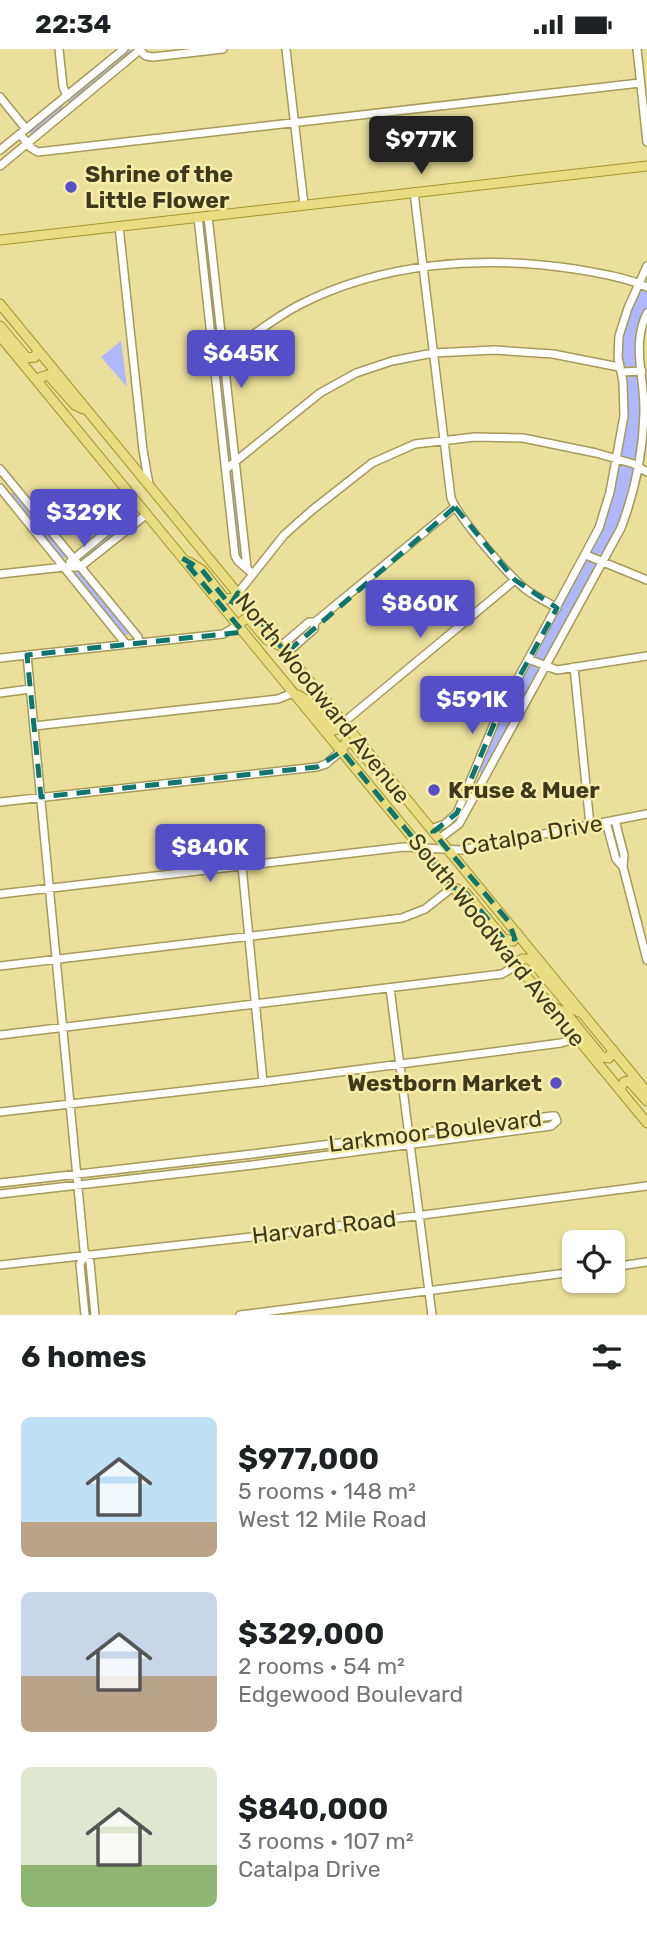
<!DOCTYPE html>
<html lang="en">
<head>
<meta charset="utf-8">
<style>
	:root { --surface:#fff; --page:#f2f2f2; --text:#202124; --muted:#757577; --accent:#554ec6 }
	body { margin:0; font-family:Rubik,sans-serif; background:var(--page); color:var(--text); height:100vh; display:flex; flex-direction:column; font-size:26px; white-space:nowrap }
	* { box-sizing:border-box; margin:0 }
	p { font-size:23px; color:var(--muted) }
	.icon { flex:none; width:38px; height:38px; fill:none; stroke:currentColor; stroke-width:2; stroke-linecap:round; stroke-linejoin:round }
	.map { position:relative; height:1266px; overflow:hidden }
	.panel { display:flex; flex-direction:column; background:var(--surface); flex:1 }
	.panel>* { flex:none }
	.tools { position:absolute; left:562px; top:1181px; display:grid; gap:14px }
	.tools a { display:grid; place-items:center; width:63px; height:63px; border-radius:10px; background:var(--surface); box-shadow:0 2px 5px #0004; font-size:35px }
	.price { position:absolute; translate:-50% -60px; padding:0 16px; border-radius:7px; background:var(--accent); color:#fff; font-size:23px; line-height:46px; filter:drop-shadow(0 2px 4px #0008) }
	.price::after { content:''; position:absolute; left:50%; top:42px; width:21px; height:16px; margin-left:-10px; background:inherit; clip-path:polygon(0 0,100% 0,50% 100%) }
	.price.active { background:#222; color:#fff }
	ul { padding:0; list-style:none }
	li { display:flex; align-items:center; gap:21px; height:175px; padding:0 21px }
	li span { display:grid; place-items:center; flex:none; width:196px; height:140px; border-radius:10px; color:#555 }
	li>.icon { margin-inline-start:auto }
	span .icon { width:84px; height:84px; fill:#fffc; stroke-width:1 }
	li b { font-size:30px }
	h2 { display:flex; justify-content:space-between; align-items:center; height:84px; padding:0 21px; font-size:30px }
	.status { display:flex; justify-content:space-between; align-items:center; height:49px; padding:0 35px; background:var(--surface); direction:ltr }
	.status svg { height:19px; fill:currentColor }
	.map>svg:first-child { display:block }
	.green { fill:#b1b7fc }
	.lines { fill:none; stroke-linecap:round; stroke-linejoin:round }
	.minor-casing { stroke:#a59a58; stroke-width:10 }
	.major-casing { stroke:#a4942a; stroke-width:11 }
	.minor { stroke:#fff; stroke-width:7 }
	.major { stroke:#e9dc83; stroke-width:9 }
	.marked { fill:none; stroke:#0f766e; stroke-width:5; stroke-dasharray:14 9; stroke-linejoin:round }
	.poi-dot { fill:#554ec6; stroke:#f8eda8; stroke-width:2.5 }
	.labels { text-anchor:middle; stroke-width:5; stroke-linejoin:round; paint-order:stroke }
	.poi-label { font-size:23px; font-weight:bold; fill:#3d391d; stroke:#f8eda8; text-anchor:start }
	.street-label { font-size:23px; fill:#3d391d; stroke:#f8eda8 }
</style>
</head>
<body>
<div class="status"><b>22:34</b><svg viewBox="0 0 49 12"><path d="M0 12V9h3v3zM5 12V6h3v6zM10 12V3h3v9zM15 12V0h3v12zM26 1h20v11H26zM47 4h2v5h-2z"/></svg></div>
<div class="map">
<svg width="647" height="1266" viewBox="0 0 647 1266">
	<rect width="100%" height="100%" fill="#eae09b"/>
	<!-- green -->
	<path class="green" d="M127,1H131V5L70,55L68,53L69,49Z
		M58,57H62L64,60L33,85L29,84L28,82Z
		M206,176L221,304L219,306L216,303L202,178Z
		M640,238L647,240V259L636,285L638,317L637,320H624C612,295 631,262 640,238Z
		M121,292L127,338L101,308Z
		M219,318L222,319L231,412L228,411Z
		M638,325L642,368L637,410L634,412L620,407L624,328Z
		M620,414L635,419L636,424L623,469L603,509L590,503L599,486Z
		M231,425H234L242,511L239,507L229,428Z
		M14,443L67,507L65,509H60L10,446Z
		M128,469L131,470V475L84,513H80L78,510Z
		M589,510L598,515L545,612L536,610L534,607L585,512Z
		M75,522H80L130,582V585L124,586L74,526Z
		M533,615L540,622L483,724H480L478,720L499,671L529,616Z"/>
	<g class="lines">
		<defs>
			<path id="minor" d="M59,0L63,38L67,47
				M138,0L146,7L153,8L223,0
				M286,0L304,156
				M637,0L647,93
				M0,48L26,80
				M20,85L31,99L38,103L640,34
				M0,101L124,0
				M0,117L141,0
				M414,143L451,449C458,468 511,530 528,542C537,548 547,553 557,559
				M208,167L247,519
				M198,168L235,507L238,512L253,525
				M119,177L143,401L149,435
				M215,313C229,307 238,298 250,288C265,277 282,265 299,256C383,213 482,206 575,220C598,224 625,228 647,238
				M621,323L642,322
				M0,420L138,588L139,594
				M226,420L320,344L356,324L392,312L433,304L495,301L553,305L619,318
				M0,439L126,595
				M586,506L647,531
				M70,513L139,456
				M0,525L64,518H80L147,465
				M238,544L284,486L311,462L372,414L415,395L475,388L523,389L596,404L634,415L647,423
				M281,597L309,573H315L455,458
				M287,604L314,580L315,573
				M27,606L84,1201L90,1213L95,1266
				M0,609L223,585L238,576
				M528,610L557,621L647,607
				M574,618L590,776
				M0,644L30,640
				M344,673L515,531
				M34,677L278,650L293,644
				M0,753L317,718L326,715L341,702
				M615,771L624,806L623,818L647,911
				M606,773L616,810L623,818
				M431,780L445,775L457,764L496,670L599,479L610,443L624,367L623,333L618,308L619,287L628,259L647,217
				M439,790L459,775L621,479C635,442 643,404 644,364C645,329 631,296 647,264
				M242,817L263,1033
				M0,845L404,798L461,801L647,765
				M0,917L402,869L425,860L453,838
				M390,939L432,1266
				M0,986L502,925L517,916
				M0,1063L263,1033L561,994L577,989
				M0,1134L252,1105L552,1067H555L557,1072L551,1077L253,1116L0,1145
				M85,1206L80,1215L85,1266
				M0,1216L260,1187L647,1137
				M612,1218L647,1213
				M240,1266L574,1223"/>
			<path id="major" d="M0,191L647,117
				M0,255L647,1043
				M0,277L27,309L35,308L38,301
				M0,287L647,1074
				M39,334L41,328L48,326L75,356L83,360
				M189,513L202,521L225,550L234,549L238,544
				M238,576L245,570H249L267,591L279,596
				M298,646L309,653L334,681L342,679L344,673
				M341,702L346,693L353,695L381,727
				M455,839L466,844L504,890L513,892L517,884
				M517,916L522,910H530L570,958L579,963
				M553,958L566,964L602,1008L609,1009L613,1001
				M620,1041L624,1033L629,1032L647,1052"/>
		</defs>
		<!-- minor casing -->
		<use href="#minor" class="minor-casing"/>
		<!-- major casing -->
		<use href="#major" class="major-casing"/>
		<!-- minor -->
		<use href="#minor" class="minor"/>
		<!-- major -->
		<use href="#major" class="major"/>
	</g>
	<!-- marked area -->
	<path class="marked" d="M455,458L515,531L557,559L496,670L457,764L433,783L509,873L515,890H504L466,844L453,838L342,702L317,718L41,748L27,606L243,583L182,509L202,521L230,556L238,544L286,604Z"/>
	<!-- markers -->
	<g class="poi-dot">
		<circle cx="71" cy="138" r="7"/>
		<circle cx="434" cy="741" r="7"/>
		<circle cx="556" cy="1034" r="7"/>
	</g>
	<g class="labels">
		<!-- poi labels -->
		<g class="poi-label">
			<text x="85" y="133">Shrine of the<tspan x="85" dy="26">Little Flower</tspan></text>
			<text x="448" y="749">Kruse &amp; Muer</text>
			<text x="542" y="1042" text-anchor="end">Westborn Market</text>
		</g>
		<!-- street labels -->
		<g class="street-label">
			<text transform="translate(323 649) rotate(51)" y="8">North Woodward Avenue</text>
			<text transform="translate(532 786) rotate(-10)" y="8">Catalpa Drive</text>
			<text transform="translate(497 891) rotate(51)" y="8">South Woodward Avenue</text>
			<text transform="translate(435 1082) rotate(-7)" y="8">Larkmoor Boulevard</text>
			<text transform="translate(324 1178) rotate(-7)" y="8">Harvard Road</text>
		</g>
	</g>
</svg>
<div class="tools">
<a><svg class="icon" aria-label="locate" viewBox="0 0 24 24"><circle cx="12" cy="12" r="6"/><path d="M12 2v4M12 18v4M2 12h4M18 12h4"/></svg></a>
</div>
<b class="price active" style="left:421px;top:127px">$977K</b>
<b class="price" style="left:241px;top:341px">$645K</b>
<b class="price" style="left:84px;top:500px">$329K</b>
<b class="price" style="left:420px;top:591px">$860K</b>
<b class="price" style="left:472px;top:687px">$591K</b>
<b class="price" style="left:210px;top:835px">$840K</b>
</div>
<section class="panel">
<h2>6 homes<svg class="icon" aria-label="filters" viewBox="0 0 24 24"><path d="M4 7h16M4 17h16"/><circle cx="9" cy="7" r="2"/><circle cx="15" cy="17" r="2"/></svg></h2>
<ul>
<li><span style="background:linear-gradient(#bfe0f5 75%,#b9a48a 0)"><svg class="icon" aria-label="home" viewBox="0 0 24 24"><path d="M3 11l9-7 9 7M6 9v11h12V9"/></svg></span><div><b>$977,000</b><p>5 rooms · 148 m²</p><p>West 12 Mile Road</p></div></li>
<li><span style="background:linear-gradient(#c9d6e8 60%,#b9a48a 0)"><svg class="icon" aria-label="home" viewBox="0 0 24 24"><path d="M3 11l9-7 9 7M6 9v11h12V9"/></svg></span><div><b>$329,000</b><p>2 rooms · 54 m²</p><p>Edgewood Boulevard</p></div></li>
<li><span style="background:linear-gradient(#dfe7d0 70%,#8fb573 0)"><svg class="icon" aria-label="home" viewBox="0 0 24 24"><path d="M3 11l9-7 9 7M6 9v11h12V9"/></svg></span><div><b>$840,000</b><p>3 rooms · 107 m²</p><p>Catalpa Drive</p></div></li>
</ul>
</section>
</body>
</html>
